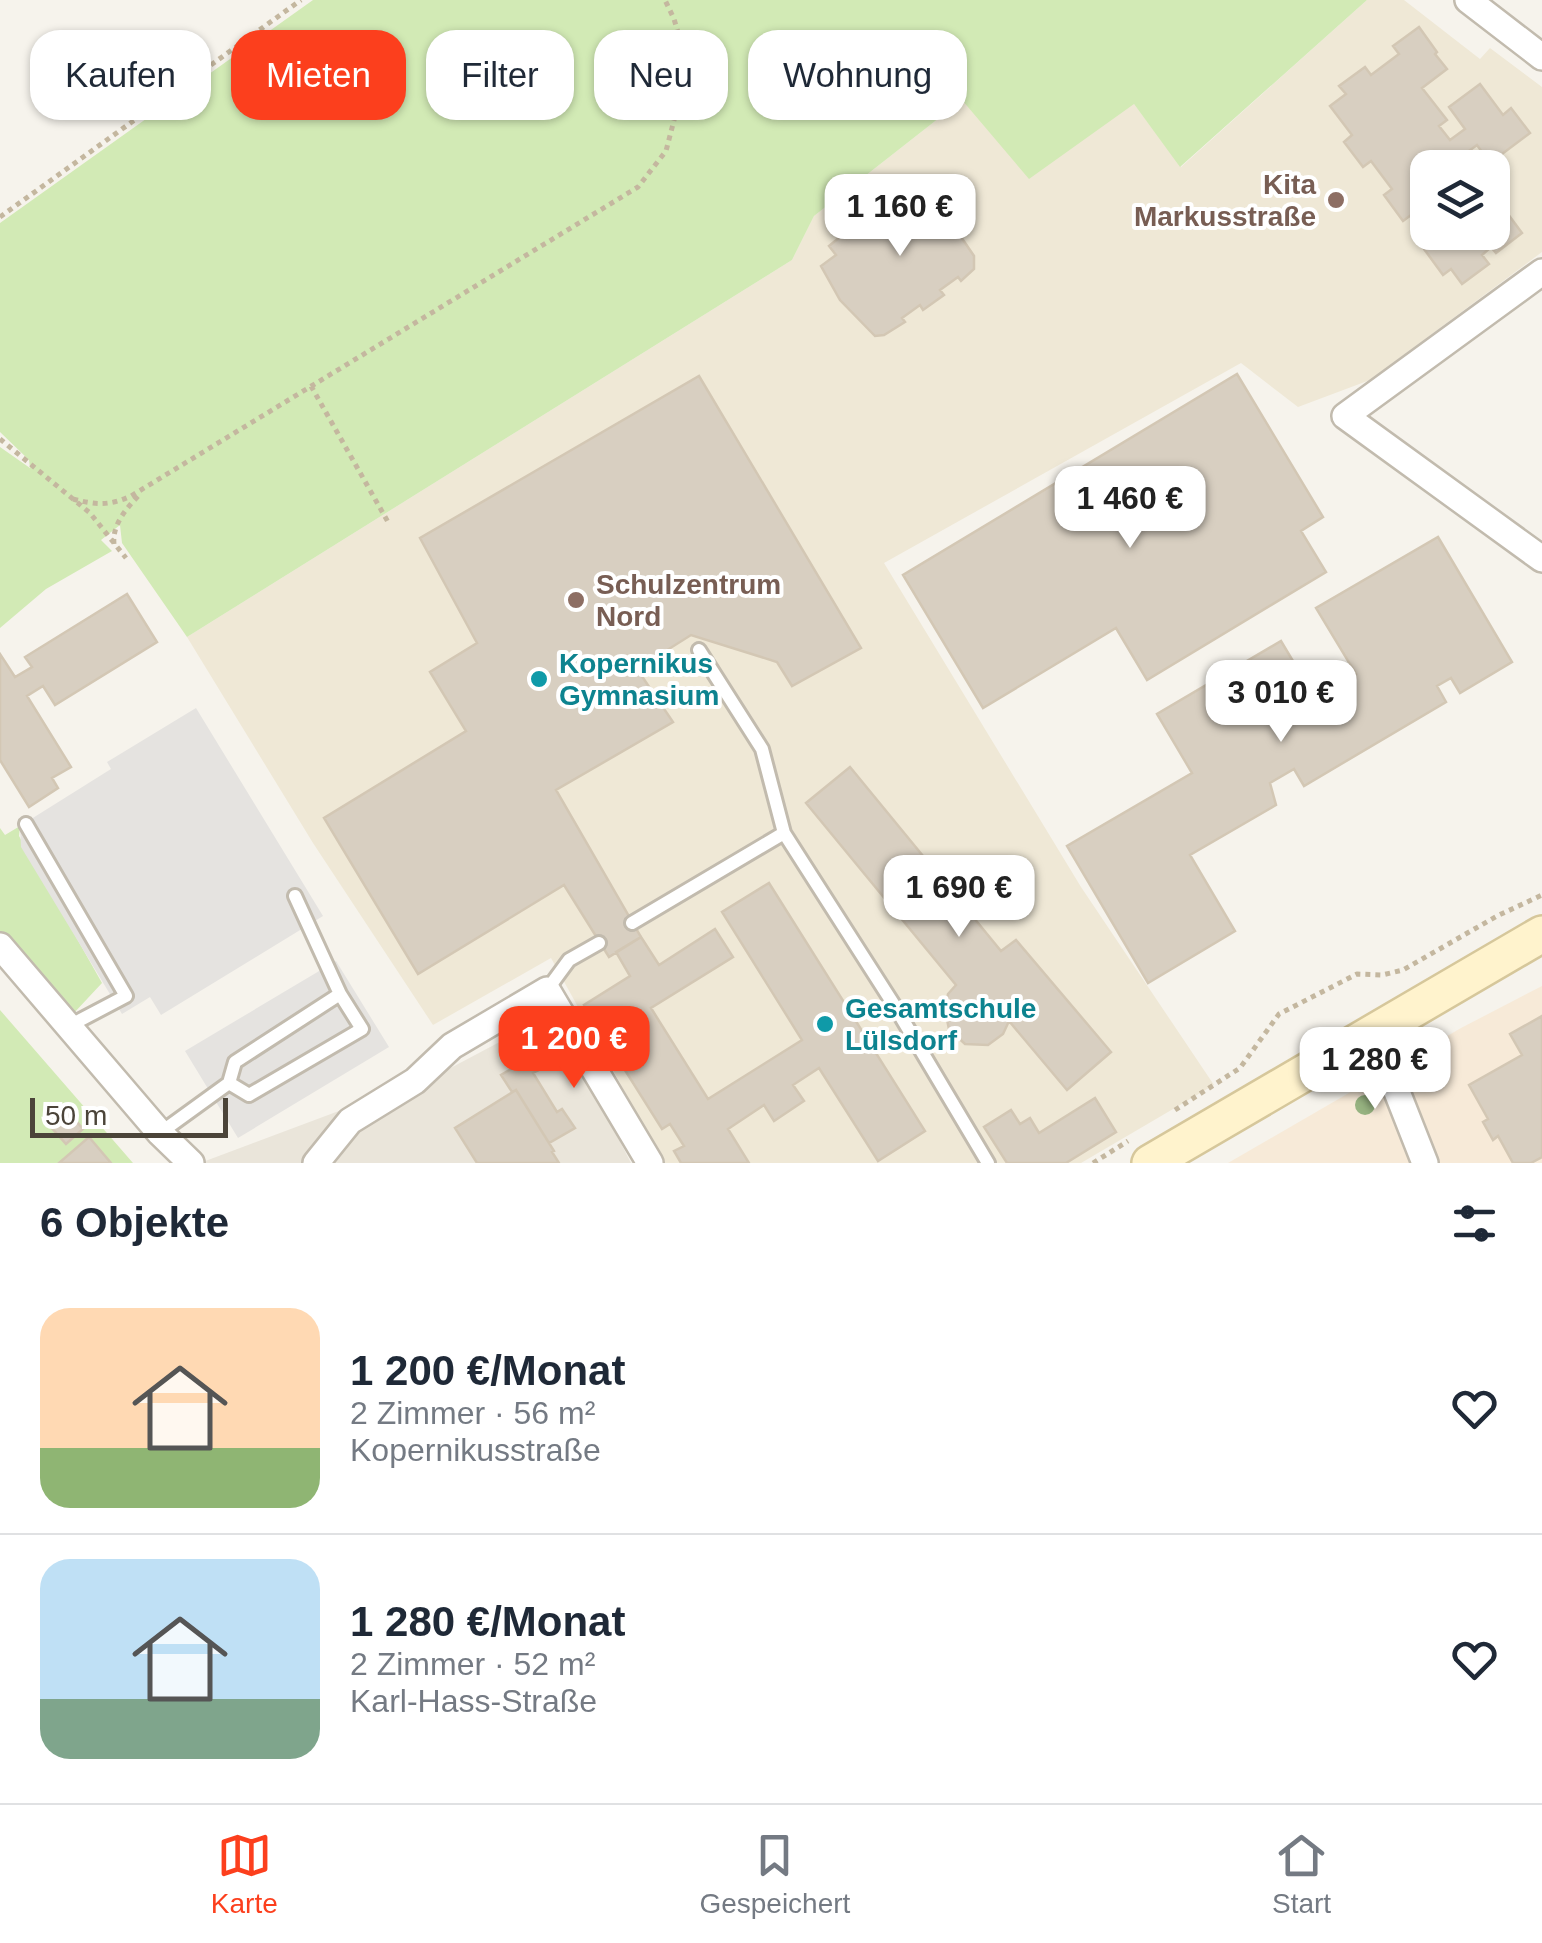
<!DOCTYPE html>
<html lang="de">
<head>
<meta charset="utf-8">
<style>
	:root { --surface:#fff; --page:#f2f2f3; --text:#1f2937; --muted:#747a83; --line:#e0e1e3; --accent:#fc3f1d }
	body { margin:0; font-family:Arial,sans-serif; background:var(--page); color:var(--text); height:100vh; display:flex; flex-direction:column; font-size:38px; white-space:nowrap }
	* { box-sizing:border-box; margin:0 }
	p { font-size:32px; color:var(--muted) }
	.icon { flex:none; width:55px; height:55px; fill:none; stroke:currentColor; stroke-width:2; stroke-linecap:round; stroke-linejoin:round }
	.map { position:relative; height:1163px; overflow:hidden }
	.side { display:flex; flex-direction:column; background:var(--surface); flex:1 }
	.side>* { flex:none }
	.banner { position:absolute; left:30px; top:30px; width:1000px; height:90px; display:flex; gap:20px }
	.fabs { position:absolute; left:1410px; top:150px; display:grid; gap:20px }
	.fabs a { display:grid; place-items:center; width:100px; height:100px; border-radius:20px; background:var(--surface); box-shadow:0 2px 8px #0004; font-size:50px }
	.scale { position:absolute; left:30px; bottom:25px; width:198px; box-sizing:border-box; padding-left:10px; border:5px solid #4b4439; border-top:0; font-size:28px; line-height:35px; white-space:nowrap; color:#4b4439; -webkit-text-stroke:8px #fff; paint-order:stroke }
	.price { position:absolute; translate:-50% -85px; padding:0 22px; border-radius:20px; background:#fff; color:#222; font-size:32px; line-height:65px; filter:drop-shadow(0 2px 5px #0008) }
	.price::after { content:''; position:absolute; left:50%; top:60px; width:30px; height:22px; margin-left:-15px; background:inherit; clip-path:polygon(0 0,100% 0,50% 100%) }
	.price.on { background:var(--accent); color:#fff }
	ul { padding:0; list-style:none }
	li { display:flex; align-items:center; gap:30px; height:250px; padding:0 40px }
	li+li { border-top:2px solid var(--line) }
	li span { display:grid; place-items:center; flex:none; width:280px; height:200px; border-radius:30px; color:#555 }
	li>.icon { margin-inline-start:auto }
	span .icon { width:120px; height:120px; fill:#fffc; stroke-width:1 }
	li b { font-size:42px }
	h2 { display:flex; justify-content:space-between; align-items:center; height:120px; padding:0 40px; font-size:42px }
	.pill { padding:0 35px; border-radius:30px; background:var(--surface); box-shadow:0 2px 8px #0004; font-size:35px; line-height:90px }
	.pill.on { background:var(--accent); color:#fff }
	.menu { display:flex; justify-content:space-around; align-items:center; height:140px; border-top:2px solid var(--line); background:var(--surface); font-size:28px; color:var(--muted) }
	.menu a { display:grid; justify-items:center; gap:5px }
	.menu .on { color:var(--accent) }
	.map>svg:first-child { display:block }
	.residential { fill:#eae5da }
	.commercial { fill:#f7ead8 }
	.education { fill:#efe8d6; fill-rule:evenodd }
	.green { fill:#d2eab5 }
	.parking { fill:#e5e3e0 }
	.building { fill:#d8cfc1; stroke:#d3c7b4; stroke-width:2.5 }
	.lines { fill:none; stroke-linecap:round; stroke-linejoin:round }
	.lane-casing { stroke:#c2bbae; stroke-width:18 }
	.street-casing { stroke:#c2bbae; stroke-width:30 }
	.secondary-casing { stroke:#d6c79b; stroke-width:40 }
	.path { stroke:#c4b79f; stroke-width:5; stroke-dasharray:5 5; stroke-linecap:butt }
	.lane { stroke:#fff; stroke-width:12 }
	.street { stroke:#fff; stroke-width:25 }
	.secondary { stroke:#fff3cd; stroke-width:35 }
	.tree { fill:#97b381 }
	.education-dot { fill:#8d6e63; stroke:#fff; stroke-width:4 }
	.culture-dot { fill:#0f9aa8; stroke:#fff; stroke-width:4 }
	.labels { text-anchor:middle; stroke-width:8; stroke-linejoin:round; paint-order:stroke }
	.education-label { font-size:28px; font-weight:bold; fill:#785e54; stroke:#fff; text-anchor:end }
	.culture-label { font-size:28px; font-weight:bold; fill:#0d838f; stroke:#fff; text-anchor:start }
</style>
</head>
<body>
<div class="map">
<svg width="1542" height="1163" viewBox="0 0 1542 1163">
	<rect width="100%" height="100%" fill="#f6f3ec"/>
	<!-- residential -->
	<path class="residential" d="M554,1013L631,1163H200L443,1072Z"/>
	<!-- commercial -->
	<path class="commercial" d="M1542,986V1163H1228L1461,1028Z"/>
	<!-- education -->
	<path class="education" d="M1367,0H1404L1480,59L1490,48L1542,87V252L1370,380L1298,407L1241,363L884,563L1081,887L1214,1085L1081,1163H664L551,958L433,1025L313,843L187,637L792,260L814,216L962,100L1134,104L1181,167ZM1428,168H1492V232H1428Z"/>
	<!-- green -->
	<path class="green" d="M313,0H1367L1180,167L1134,104L1029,179L962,100L814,216L792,260L187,637L122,543L120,525L101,540L112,551L46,589L0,628V447L30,468L29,460L0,432V223Z
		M20,826L19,836L102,983L73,1014L0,932V828L5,835Z
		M0,1010L133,1163H0Z"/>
	<!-- parking -->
	<path class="parking" d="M196,708L323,916L161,1015L150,997L122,1014L21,847L20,826L111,769L107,762Z
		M336,961L389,1047L238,1138L185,1051Z"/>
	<!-- building -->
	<path class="building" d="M1419,27L1437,52L1435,54L1447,69L1422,88L1447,120L1439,126L1450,140L1465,129L1449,107L1480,84L1503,115L1511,108L1530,133L1490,163L1477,145L1462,156L1470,168H1428V232H1492V206L1499,202L1522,233L1496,253L1491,247L1482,255L1489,264L1462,284L1451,269L1443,275L1424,249L1432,243L1411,215L1403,221L1384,195L1392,189L1371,161L1363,167L1344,142L1352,135L1330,106L1346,94L1339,86L1365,67L1371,75L1399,54L1393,46Z
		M933,184L959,211L969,227L959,234L974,256V269L961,281L958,277L940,290L944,295L923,310L920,305L902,318L905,322L884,335L875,336L840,300L821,266L836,255L829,246L851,228L854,231L890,204L888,201L912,185L918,195Z
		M1237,374L1323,517L1301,531L1326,572L1147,680L1116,628L983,708L903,575Z
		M699,376L861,648L792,686L777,662L691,635L637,669L673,722L556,790L641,937L609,957L564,885L418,974L324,818L466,731L430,672L477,643L420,538Z
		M1438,537L1512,662L1460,693L1451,678L1437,686L1446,702L1304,786L1294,769L1270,783L1276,805L1190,855L1235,931L1148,983L1067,846L1192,773L1157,714L1281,641L1315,698L1356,674L1316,608Z
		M127,594L157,642L55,705L43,686L27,696L71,767L52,778L58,788L29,807L0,760V654L15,677L32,667L25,657Z
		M850,767L1001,951L1016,940L1111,1052L1067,1090L1009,1021L1003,1034L988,1045L965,1044L949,1029L945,1010L948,994L956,985L806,803Z
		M769,883L925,1131L878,1161L819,1068L793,1085L804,1101L774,1121L764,1105L728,1129L749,1163H681L674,1151L684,1146L670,1124L662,1129L584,1005L630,976L616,952L641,937L659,965L715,929L733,957L651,1008L708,1099L802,1040L722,912Z
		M1542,1016V1157L1531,1163H1513L1498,1136L1493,1140L1483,1122L1488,1119L1469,1085L1522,1055L1510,1034Z
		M522,1043L527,1053L507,1065L502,1056Z
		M531,1057L539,1070L533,1073L557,1112L562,1109L575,1128L549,1143L516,1090L512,1092L501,1075Z
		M516,1090L554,1151L552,1152L559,1163H477L455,1128Z
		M1095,1098L1116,1132L1066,1163H1007L984,1127L1011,1110L1020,1124L1030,1118L1039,1133Z
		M67,1111L83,1129L66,1144L50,1126Z
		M89,1137L111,1163H59Z"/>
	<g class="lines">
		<defs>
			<path id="lane" d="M699,650L762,749L784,833
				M26,824L126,996L69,1026
				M295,896L340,994
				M632,923L784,833L894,1005L988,1163
				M547,990L569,960L599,943
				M160,1133L229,1083L249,1095L362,1029L340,994L235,1062L229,1083"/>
			<path id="street" d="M1468,0L1542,57
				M1542,272L1345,416L1542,559
				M0,946L160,1133L191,1163
				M1365,1039L1388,1069L1425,1163
				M316,1163L350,1121L415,1081L452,1046L547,990L650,1163"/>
			<path id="secondary" d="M1150,1163L1542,934"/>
		</defs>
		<!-- lane casing -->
		<use href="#lane" class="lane-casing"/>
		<!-- street casing -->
		<use href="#street" class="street-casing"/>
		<!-- secondary casing -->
		<use href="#secondary" class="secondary-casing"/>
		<!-- path -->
		<path class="path" d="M0,217L301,0
			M311,386L388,522
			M0,439L90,513L126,558
			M73,499C96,505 109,506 131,496L638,187L666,151L688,66L674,19L665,0
			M114,544C112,524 127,508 140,494
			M1175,1110L1240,1068L1279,1014L1357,974L1382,975L1403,970L1497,916L1542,895
			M1093,1163L1128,1141"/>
		<!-- lane -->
		<use href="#lane" class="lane"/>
		<!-- street -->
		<use href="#street" class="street"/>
		<!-- secondary -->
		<use href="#secondary" class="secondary"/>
	</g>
	<!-- trees -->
	<circle class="tree" cx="1365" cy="1105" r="10"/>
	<!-- markers -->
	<g class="education-dot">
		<circle cx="1336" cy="200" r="10"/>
		<circle cx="576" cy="600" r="10"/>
	</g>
	<g class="culture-dot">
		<circle cx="539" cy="679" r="10"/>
		<circle cx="825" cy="1024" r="10"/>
	</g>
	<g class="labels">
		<!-- education labels -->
		<g class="education-label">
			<text x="1316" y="194">Kita<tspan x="1316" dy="32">Markusstraße</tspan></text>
			<text x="596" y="594" text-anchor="start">Schulzentrum<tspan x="596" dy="32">Nord</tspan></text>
		</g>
		<!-- culture labels -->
		<g class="culture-label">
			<text x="559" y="673">Kopernikus<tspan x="559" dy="32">Gymnasium</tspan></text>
			<text x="845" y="1018">Gesamtschule<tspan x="845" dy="32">Lülsdorf</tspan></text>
		</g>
	</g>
</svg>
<div class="fabs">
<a><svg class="icon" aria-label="layers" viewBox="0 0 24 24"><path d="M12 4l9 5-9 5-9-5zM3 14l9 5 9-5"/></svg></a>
</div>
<div class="scale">50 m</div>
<b class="price" style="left:900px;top:259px">1 160 €</b>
<b class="price" style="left:1130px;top:551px">1 460 €</b>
<b class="price" style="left:1281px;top:745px">3 010 €</b>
<b class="price" style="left:959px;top:940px">1 690 €</b>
<b class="price on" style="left:574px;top:1091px">1 200 €</b>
<b class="price" style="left:1375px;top:1112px">1 280 €</b>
<div class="banner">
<a class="pill">Kaufen</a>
<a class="pill on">Mieten</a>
<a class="pill">Filter</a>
<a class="pill">Neu</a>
<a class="pill">Wohnung</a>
</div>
</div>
<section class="side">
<h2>6 Objekte<svg class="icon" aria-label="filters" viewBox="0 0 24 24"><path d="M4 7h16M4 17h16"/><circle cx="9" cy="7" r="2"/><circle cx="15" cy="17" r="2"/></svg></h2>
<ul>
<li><span style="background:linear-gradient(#ffd9b3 70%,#8fb573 0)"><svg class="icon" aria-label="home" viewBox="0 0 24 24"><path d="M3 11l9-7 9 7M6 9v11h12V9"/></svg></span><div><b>1 200 €/Monat</b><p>2 Zimmer · 56 m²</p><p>Kopernikusstraße</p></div><svg class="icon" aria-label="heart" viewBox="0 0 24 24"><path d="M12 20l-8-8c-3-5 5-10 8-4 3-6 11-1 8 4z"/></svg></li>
<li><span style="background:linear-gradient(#bfe0f5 70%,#7fa58c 0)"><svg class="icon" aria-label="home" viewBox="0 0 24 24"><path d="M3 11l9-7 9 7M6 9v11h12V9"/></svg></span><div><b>1 280 €/Monat</b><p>2 Zimmer · 52 m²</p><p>Karl-Hass-Straße</p></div><svg class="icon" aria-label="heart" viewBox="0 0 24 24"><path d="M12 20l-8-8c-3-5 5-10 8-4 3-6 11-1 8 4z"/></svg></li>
</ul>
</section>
<nav class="menu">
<a class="on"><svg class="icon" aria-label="map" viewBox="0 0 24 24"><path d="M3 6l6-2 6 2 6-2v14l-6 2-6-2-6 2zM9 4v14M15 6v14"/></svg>Karte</a>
<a><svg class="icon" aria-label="saved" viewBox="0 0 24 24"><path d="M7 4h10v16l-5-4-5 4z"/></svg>Gespeichert</a>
<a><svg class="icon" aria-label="home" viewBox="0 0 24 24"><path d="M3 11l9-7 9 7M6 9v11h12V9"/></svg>Start</a>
</nav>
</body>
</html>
